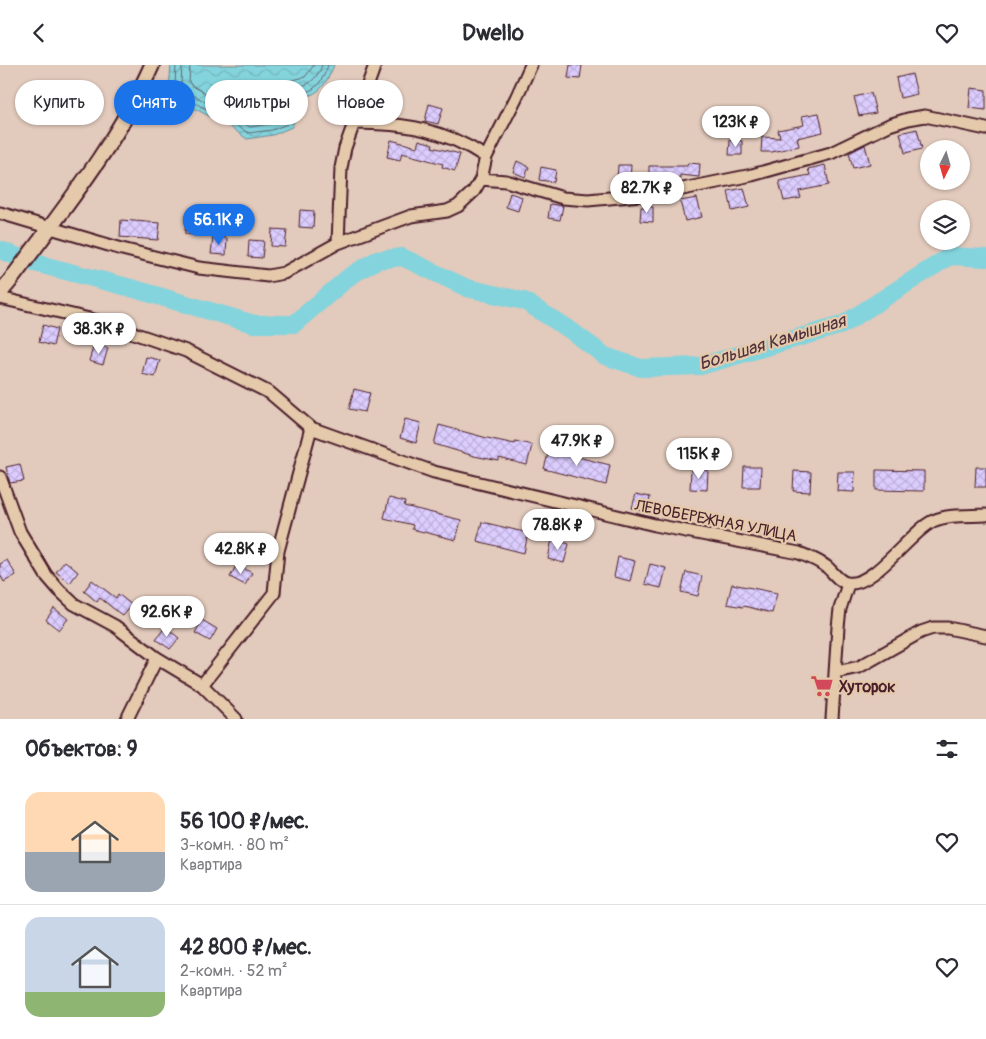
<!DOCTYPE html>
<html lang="ru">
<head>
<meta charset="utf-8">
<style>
	:root { --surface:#fff; --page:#f7f7f7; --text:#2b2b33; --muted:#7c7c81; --line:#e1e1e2; --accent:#1a73e8 }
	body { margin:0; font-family:Pangolin,sans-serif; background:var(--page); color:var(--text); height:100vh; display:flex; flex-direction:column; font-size:19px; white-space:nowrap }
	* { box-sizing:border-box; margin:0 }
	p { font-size:16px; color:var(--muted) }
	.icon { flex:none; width:28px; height:28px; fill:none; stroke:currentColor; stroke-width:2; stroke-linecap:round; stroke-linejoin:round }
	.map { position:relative; height:654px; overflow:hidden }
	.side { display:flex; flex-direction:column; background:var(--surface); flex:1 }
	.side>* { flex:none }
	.guide { position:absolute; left:15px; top:15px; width:500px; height:45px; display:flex; gap:10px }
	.needle { width:32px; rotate:185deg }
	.controls { position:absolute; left:920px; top:75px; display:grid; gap:10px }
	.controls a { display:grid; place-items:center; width:50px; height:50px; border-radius:50%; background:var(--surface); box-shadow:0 1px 4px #0004; font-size:25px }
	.price { position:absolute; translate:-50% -42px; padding:0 11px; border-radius:18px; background:#fff; color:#222; font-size:16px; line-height:32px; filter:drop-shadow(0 1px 2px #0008) }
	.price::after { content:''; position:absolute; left:50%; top:30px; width:15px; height:11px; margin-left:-8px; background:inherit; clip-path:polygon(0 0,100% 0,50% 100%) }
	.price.active { background:var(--accent); color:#fff }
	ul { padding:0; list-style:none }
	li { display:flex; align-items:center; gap:15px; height:125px; padding:0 25px }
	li+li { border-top:1px solid var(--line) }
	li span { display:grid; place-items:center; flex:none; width:140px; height:100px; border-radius:15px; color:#555 }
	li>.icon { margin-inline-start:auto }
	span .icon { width:60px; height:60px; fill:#fffc; stroke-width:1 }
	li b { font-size:21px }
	h2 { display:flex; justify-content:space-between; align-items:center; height:60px; padding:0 25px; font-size:21px }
	.chip { padding:0 18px; border-radius:22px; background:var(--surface); box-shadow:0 1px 4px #0004; font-size:18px; line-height:45px }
	.chip.active { background:var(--accent); color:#fff }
	header { display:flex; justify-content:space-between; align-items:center; height:65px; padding:0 25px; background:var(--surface); font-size:22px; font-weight:700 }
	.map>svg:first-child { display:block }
	.water { fill:url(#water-waves); stroke:#6d8c96 }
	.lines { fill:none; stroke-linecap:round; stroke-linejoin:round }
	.shore { stroke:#616772; stroke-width:1 }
	.river { stroke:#84d4dd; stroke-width:18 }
	.building { fill:url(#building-cross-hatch); stroke:#4a1f2b }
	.minor-casing { stroke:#4a1f2b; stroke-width:15 }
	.tertiary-casing { stroke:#4a1f2b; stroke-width:18 }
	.minor { stroke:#e4c9ab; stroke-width:11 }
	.tertiary { stroke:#e4c9ab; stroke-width:14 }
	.labels { text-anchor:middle; stroke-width:4.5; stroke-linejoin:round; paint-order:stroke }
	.street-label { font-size:16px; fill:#4a1f2b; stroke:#e4c9ab }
	.poi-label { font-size:16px; font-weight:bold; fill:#4a1f2b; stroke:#e4c9ab; text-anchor:start }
	.water-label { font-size:18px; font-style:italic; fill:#50313d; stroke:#e4c9ab }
</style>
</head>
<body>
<header><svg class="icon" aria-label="back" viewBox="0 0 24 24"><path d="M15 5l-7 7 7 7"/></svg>Dwello<svg class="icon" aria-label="heart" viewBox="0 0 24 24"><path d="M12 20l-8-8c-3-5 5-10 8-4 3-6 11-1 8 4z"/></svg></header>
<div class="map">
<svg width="986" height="654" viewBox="0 0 986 654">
	<defs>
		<pattern id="water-waves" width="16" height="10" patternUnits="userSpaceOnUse" patternTransform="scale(1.25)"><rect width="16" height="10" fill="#84d4dd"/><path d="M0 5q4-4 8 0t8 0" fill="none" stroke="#74b6be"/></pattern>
		<pattern id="building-cross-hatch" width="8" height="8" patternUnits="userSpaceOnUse" patternTransform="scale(1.25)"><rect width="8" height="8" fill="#dccdff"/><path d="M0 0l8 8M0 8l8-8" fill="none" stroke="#beb0db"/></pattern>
	</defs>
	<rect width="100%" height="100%" fill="#e2cabc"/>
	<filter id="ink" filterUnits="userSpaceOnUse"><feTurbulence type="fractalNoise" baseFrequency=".02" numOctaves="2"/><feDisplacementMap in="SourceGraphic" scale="10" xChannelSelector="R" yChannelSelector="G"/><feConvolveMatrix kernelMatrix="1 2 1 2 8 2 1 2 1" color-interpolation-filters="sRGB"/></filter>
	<g filter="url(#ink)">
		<!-- water -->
		<path class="water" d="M171,0H334C330,10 323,25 313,29C304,33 296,33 287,39L297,48L292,62L273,70L247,74L232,63L178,35L169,23Z"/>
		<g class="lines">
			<!-- shore -->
			<path class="shore" d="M176,0L175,21L182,31L234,59L248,68L272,65L287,59L290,50L283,42L284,36C294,27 304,29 313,24C320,19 326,8 328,0
				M182,0L181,19L186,26L250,62L270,59L282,54L283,51L276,40C277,24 295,24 307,19C314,16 320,7 322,0
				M190,0L189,17L191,20L251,54L270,51L269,37L273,27L288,16L305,12L314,0"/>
			<!-- river -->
			<path class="river" d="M0,185L31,197L131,223L254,259H294L350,211L377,195L402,192L467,223L524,236L570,265L605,291L641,303L700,301L842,260L950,191L986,193"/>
		</g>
		<!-- building -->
		<path class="building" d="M570,0H582L580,14L568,13Z
			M912,9L917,29L900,33L896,13Z
			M971,23L986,25V45L969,43Z
			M871,28L876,48L859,51L854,32Z
			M429,39L443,43L438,59L425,56Z
			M819,48L823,67L797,73L799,81L772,87H761L762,72L780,73L778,65L804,60L802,51Z
			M917,64L922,84L905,88L900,68Z
			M391,75L417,82L419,75L433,79L432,82L460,89L455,106L442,102L443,99L402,88L400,95L387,92Z
			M730,75L742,76V90H729Z
			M865,80L870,99L853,103L849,88Z
			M517,96L529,102L525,112L513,107Z
			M688,98L700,99L699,112L680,110V114H649V101H687Z
			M618,100H631L630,116L617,115Z
			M825,100L829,120L799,126L801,133L784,136L779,116L810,110L808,104Z
			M541,102L556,105L554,117L539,115Z
			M744,123L749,142L732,146L728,126Z
			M510,128L522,132L518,146L506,142Z
			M697,133L702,152L685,156L680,136Z
			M550,139L563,141L560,155L548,153Z
			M641,142H653V157L640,156Z
			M300,145L314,146L313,163L299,162Z
			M186,152L200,153L199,170L185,169Z
			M121,155L160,158L158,175L120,172Z
			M272,164L287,165L285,182L271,181Z
			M213,172L227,173L226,190L211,189Z
			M249,175L264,176L262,193L248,192Z
			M43,260L57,264L53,281L39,277Z
			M94,279L108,283L103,300L89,296Z
			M146,292L160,295L155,312L142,309Z
			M354,324L370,328L365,347L349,344Z
			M405,354L421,358L416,378L400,373Z
			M439,360L487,373L515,379V376L532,380L527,400L499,393V396L474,391L434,379Z
			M549,385L610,400L606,420L544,404Z
			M20,399L24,416L10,418L6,402Z
			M744,402H761L760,422H743Z
			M976,402H986V422H975Z
			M691,405H708L707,425L690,424Z
			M876,405L924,406V426L876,425Z
			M794,406L811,407L810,427L793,426Z
			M838,407H855L854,427L837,426Z
			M636,429L650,432L647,447L632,443Z
			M389,433L405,437L404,441L461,455L456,475L412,464L413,460L384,453Z
			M482,457L528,468L524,488L477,476Z
			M552,474L569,479L564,498L548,494Z
			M618,492L635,496L630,516L614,512Z
			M7,495L16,510L4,517L0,510V499Z
			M65,496L78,507L70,518L56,507Z
			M237,499L252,508L245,520L230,512Z
			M650,499L666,503L661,523L645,519Z
			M686,507L702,511L698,531L681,527Z
			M92,515L116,533L118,529L132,540L123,551L100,533L97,537L84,526Z
			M732,519L777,528L772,548L744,541L743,542L727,539Z
			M54,543L68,554L59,565L46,555Z
			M202,555L217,564L210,576L195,568Z
			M165,562L179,573L170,584L156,574Z"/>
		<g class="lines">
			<defs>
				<path id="minor" d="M354,58C404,58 444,64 486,92
					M481,114L506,116L563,133L588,135L663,128L752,110L831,88L889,60L908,54L925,51L986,64
					M0,148L122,184L199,203L268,211L284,208L338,178L411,151L447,146L458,141L474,126L481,114L486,92L516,33L531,0
					M338,178L341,103L345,83L375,0
					M0,233L98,256L186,286L270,328L311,363L434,407L655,460L799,488C809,492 818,495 827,502C833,507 839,517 847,518C873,523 910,467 933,456C949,449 969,451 986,450
					M0,412L20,467L46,510L59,525L74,539L115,561L157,593L202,620L236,654
					M836,607L859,602L921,567L933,563H948L986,571
					M202,620L274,528L278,486L311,363
					M127,654L157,593
					M832,654L838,562L840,544L848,519"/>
				<path id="tertiary" d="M0,228L10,216C61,147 117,79 152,0"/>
			</defs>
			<!-- minor casing -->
			<use href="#minor" class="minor-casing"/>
			<!-- tertiary casing -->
			<use href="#tertiary" class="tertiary-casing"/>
			<!-- minor -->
			<use href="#minor" class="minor"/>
			<!-- tertiary -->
			<use href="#tertiary" class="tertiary"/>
		</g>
	</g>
	<!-- icons -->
	<defs>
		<symbol id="supermarket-bare" viewBox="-9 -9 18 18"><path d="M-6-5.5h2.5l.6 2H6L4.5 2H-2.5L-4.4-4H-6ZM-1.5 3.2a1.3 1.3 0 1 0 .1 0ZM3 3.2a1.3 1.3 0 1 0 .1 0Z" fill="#d1495b" stroke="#e4c9ab" stroke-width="2.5" paint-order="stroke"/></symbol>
	</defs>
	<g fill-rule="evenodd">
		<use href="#supermarket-bare" x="806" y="605" width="32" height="32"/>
	</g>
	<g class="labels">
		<!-- street labels -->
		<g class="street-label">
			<text transform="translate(716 455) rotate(11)" y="6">ЛЕВОБЕРЕЖНАЯ УЛИЦА</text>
		</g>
		<!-- poi labels -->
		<g class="poi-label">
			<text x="839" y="627">Хуторок</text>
		</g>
		<!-- water labels -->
		<g class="water-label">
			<text transform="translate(772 277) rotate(-17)" y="6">Большая Камышная</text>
		</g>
	</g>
</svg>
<div class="controls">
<a><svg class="needle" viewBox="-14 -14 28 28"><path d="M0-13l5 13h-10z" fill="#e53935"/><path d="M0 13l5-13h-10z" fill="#7c7c81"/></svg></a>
<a><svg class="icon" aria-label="layers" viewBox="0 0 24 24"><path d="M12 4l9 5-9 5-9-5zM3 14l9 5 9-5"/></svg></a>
</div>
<b class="price" style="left:736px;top:83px">123K ₽</b>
<b class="price" style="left:647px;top:149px">82.7K ₽</b>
<b class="price active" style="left:219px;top:181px">56.1K ₽</b>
<b class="price" style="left:99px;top:290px">38.3K ₽</b>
<b class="price" style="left:577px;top:402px">47.9K ₽</b>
<b class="price" style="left:699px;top:415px">115K ₽</b>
<b class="price" style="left:558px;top:486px">78.8K ₽</b>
<b class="price" style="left:241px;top:510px">42.8K ₽</b>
<b class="price" style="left:167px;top:573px">92.6K ₽</b>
<div class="guide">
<a class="chip">Купить</a>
<a class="chip active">Снять</a>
<a class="chip">Фильтры</a>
<a class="chip">Новое</a>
</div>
</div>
<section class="side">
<h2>Объектов: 9<svg class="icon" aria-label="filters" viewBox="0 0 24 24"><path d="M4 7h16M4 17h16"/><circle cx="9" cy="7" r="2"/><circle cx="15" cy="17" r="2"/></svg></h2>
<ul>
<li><span style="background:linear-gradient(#ffd9b3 60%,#9aa5b1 0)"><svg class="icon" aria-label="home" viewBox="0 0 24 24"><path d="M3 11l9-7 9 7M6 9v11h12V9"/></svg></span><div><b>56 100 ₽/мес.</b><p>3-комн. · 80 m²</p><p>Квартира</p></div><svg class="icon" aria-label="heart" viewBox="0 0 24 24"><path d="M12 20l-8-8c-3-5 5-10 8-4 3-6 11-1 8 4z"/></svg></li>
<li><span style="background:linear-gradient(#c9d6e8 75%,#8fb573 0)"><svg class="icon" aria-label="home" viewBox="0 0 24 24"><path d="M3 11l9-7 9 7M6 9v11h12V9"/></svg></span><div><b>42 800 ₽/мес.</b><p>2-комн. · 52 m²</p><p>Квартира</p></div><svg class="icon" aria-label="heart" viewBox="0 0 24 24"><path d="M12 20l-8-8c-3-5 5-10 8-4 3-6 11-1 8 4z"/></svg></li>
</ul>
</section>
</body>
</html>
